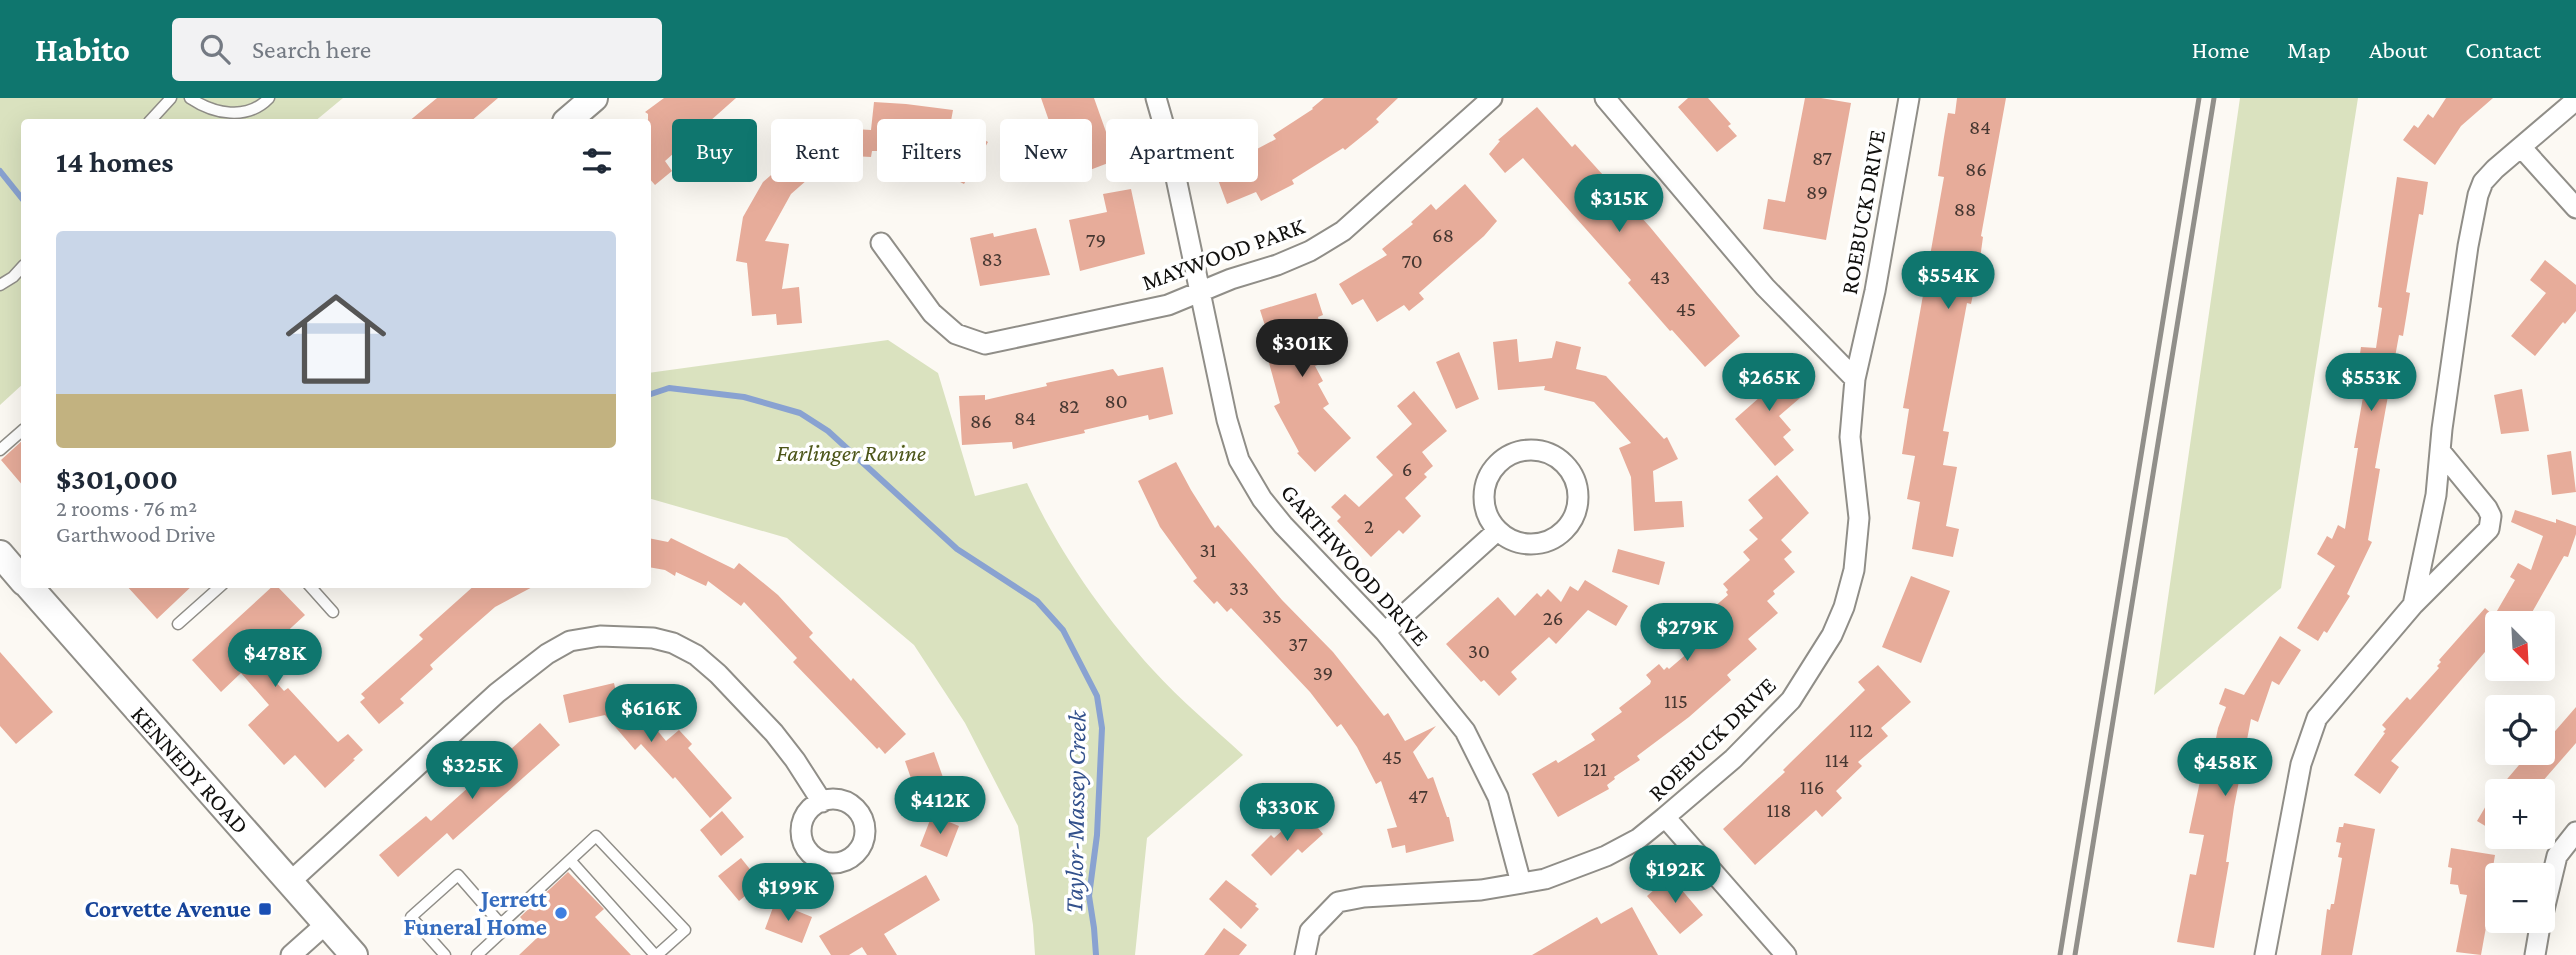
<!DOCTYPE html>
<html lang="en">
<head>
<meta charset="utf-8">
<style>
	:root { --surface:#fff; --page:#f2f2f3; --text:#1f2937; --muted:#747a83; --accent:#0f766e }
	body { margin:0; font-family:"Crimson Pro",serif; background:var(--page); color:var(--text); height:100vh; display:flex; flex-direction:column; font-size:26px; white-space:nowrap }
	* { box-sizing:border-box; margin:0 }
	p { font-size:23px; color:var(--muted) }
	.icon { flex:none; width:38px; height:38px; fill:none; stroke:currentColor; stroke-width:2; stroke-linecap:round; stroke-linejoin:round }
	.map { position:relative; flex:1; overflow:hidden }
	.sheet { position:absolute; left:21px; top:21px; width:630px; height:469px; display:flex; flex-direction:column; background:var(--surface); border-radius:7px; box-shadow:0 7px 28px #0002 }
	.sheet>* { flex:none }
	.top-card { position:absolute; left:672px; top:21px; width:665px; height:63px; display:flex; gap:14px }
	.needle { width:46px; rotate:156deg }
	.tools { position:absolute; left:2485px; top:513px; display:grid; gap:14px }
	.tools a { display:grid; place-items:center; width:70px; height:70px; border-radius:7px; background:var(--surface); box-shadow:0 7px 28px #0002; font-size:35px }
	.price { position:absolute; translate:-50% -60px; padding:0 16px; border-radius:24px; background:var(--accent); color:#fff; font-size:23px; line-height:46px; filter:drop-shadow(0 2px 4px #0008) }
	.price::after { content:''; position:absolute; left:50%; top:42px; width:21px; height:16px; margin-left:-10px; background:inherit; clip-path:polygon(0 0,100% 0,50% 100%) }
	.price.selected { background:#222; color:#fff }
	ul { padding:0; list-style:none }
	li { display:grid; align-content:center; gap:14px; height:371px; padding:0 35px }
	li span { display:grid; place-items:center; height:217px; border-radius:7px; color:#555 }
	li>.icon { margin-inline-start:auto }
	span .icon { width:126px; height:126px; fill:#fffc; stroke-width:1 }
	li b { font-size:30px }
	h2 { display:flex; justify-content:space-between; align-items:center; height:84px; padding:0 35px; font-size:30px }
	.tag { padding:0 24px; border-radius:7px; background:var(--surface); box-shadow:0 7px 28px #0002; font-size:24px; line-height:63px }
	.tag.selected { background:var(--accent); color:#fff }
	header { display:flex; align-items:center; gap:42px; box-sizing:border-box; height:98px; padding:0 35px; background:var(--accent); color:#fff }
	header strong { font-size:33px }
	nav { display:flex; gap:38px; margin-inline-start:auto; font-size:24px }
	.search { width:490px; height:63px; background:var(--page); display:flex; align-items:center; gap:18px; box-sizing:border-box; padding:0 24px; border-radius:7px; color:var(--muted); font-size:26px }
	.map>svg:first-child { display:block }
	.green { fill:#dae2bf }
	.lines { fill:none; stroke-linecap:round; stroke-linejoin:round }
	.stream { stroke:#89a2d1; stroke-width:6 }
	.building { fill:#e7ac9a }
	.lane-casing { stroke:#908e88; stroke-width:13 }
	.street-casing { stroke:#908e88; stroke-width:23 }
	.secondary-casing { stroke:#908e88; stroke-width:30 }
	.lane { stroke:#fff; stroke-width:10 }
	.street { stroke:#fff; stroke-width:19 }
	.secondary { stroke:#fff; stroke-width:26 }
	.rail { stroke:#918f8a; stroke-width:5 }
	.transit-dot { fill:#1a4fb4; stroke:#fff; stroke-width:2.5 }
	.shop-dot { fill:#3f7fe0; stroke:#fff; stroke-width:2.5 }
	.labels { text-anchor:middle; stroke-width:7; stroke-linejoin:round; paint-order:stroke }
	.number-label { font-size:21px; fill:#463731 }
	.street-label { font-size:24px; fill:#11100e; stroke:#fff }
	.park-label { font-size:24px; font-style:italic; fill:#4c5519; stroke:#fff }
	.shop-label { font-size:24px; font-weight:bold; fill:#366cbe; stroke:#fff; text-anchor:end }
	.transit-label { font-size:24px; font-weight:bold; fill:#164399; stroke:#fff; text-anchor:end }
	.water-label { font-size:26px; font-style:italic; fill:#33518c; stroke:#fff }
</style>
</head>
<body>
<header>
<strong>Habito</strong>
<div class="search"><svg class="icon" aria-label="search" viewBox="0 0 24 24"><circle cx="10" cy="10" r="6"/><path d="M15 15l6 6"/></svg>Search here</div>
<nav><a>Home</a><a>Map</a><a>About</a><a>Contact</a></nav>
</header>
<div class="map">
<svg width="2576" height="857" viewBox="0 0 2576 857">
	<rect width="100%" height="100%" fill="#fcf9f3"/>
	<!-- green -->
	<path class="green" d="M0,0H343L314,24H24V285L0,307Z
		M2240,0H2358L2281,490L2154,597Z
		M888,242L938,275L975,398L1027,385C1058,453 1103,517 1153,572C1180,602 1213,629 1243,657L1147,740L1135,857H1035L1033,827L1018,728L965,625L914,547L787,440L648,400V275Z"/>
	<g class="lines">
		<!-- stream -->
		<path class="stream" d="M0,73L24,103
			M648,297L669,290L744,299L800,315L828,333L957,451L1037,503L1063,532L1097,598L1102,630L1097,737L1089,798L1094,830L1096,857"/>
	</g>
	<!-- building -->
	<path class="building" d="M437,0H498L470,24H408Z
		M664,0H736L665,63L672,73L655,87L648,79V16L645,14Z
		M1041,0H1094L1116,62L1069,80Z
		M1324,0H1398L1376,21L1379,24L1371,31L1345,52L1343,50L1292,82L1294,86L1261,103L1256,94L1227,106L1207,52L1209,51L1207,46L1229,37L1231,42H1233L1240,60L1276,41L1273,37L1313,11L1312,10Z
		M1688,0H1708L1731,26L1728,28L1737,38L1717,54L1678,9Z
		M1805,0H1821L1851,5L1826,142L1763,131L1768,101L1785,104Z
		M1957,0H2006L1981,138L1983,139L1979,168L1971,206L1967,205L1943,333L1949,334L1943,367L1957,369L1946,428L1959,431L1953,459L1912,451L1920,404L1907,401L1915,358L1902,356L1909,311L1903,310L1944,79L1938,78L1944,39L1948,15L1955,16Z
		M2446,0H2493L2461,28L2435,67L2403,42L2414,27L2418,30L2428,16L2433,20Z
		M874,4L906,6L953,12L951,23L988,44L964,86L943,75L952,60L892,53H872L871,59L852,58L854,31L871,32Z
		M1537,9L1572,49L1575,46L1650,129L1740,238L1705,269L1672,232L1670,233L1628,185L1631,182L1523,60L1505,75L1489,56L1500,43L1498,42Z
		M822,33L840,53L791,96L765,143L789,146L782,191L799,189L802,225L777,227L776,216L752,218L747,165L736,163L743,119L763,84Z
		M2397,79L2428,84L2423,117L2419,116L2406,194L2410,195L2407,214L2403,238L2399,237L2375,370L2380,371L2368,442L2372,444L2347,496L2350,498L2327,535L2324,533L2318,543L2297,530L2335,468L2317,456L2327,438L2332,441L2338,427L2345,431L2358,350H2354L2368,271L2358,269L2361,249L2376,250L2382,210L2378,209Z
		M1465,86L1497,123L1484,138L1419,195L1424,201L1409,213L1404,207L1377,224L1363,201L1352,207L1339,186L1387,157L1382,151L1413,126L1411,124L1431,106L1436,112Z
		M1131,91L1145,156L1080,173L1069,122L1107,114L1103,96Z
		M1036,130L1050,177L980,188L970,140L993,135L994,139Z
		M2545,162L2576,187V213L2565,226L2563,224L2535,258L2511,238L2546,195L2530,182Z
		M1316,195L1323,217L1318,219L1323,242L1314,244L1320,266L1315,268L1323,283L1318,286L1329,306L1323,310L1351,340L1315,374L1297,355L1299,354L1274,308L1280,305L1266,254L1273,253L1260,212Z
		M1517,241L1519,264L1552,260L1556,243L1581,249L1576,271L1606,278L1664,341L1667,339L1678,361L1653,373L1655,404L1682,403L1684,429L1634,433L1631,379L1619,350L1631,345L1594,304L1544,292L1545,288L1498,292L1493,244Z
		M1459,254L1479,301L1456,311L1436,264Z
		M1769,262L1800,300L1779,318L1791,332L1783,339L1794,352L1775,368L1735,321L1760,299L1748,283Z
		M1163,269L1173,316L1149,322L1148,317L1084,332L1085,335L1013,351L1012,344L962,347L959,298L985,297V302L1047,288L1046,285L1113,271L1118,278Z
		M2522,291L2529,333L2501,336L2494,297Z
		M1414,293L1447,333L1422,354L1433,368L1424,376L1427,379L1405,400L1421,418L1403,436L1399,432L1371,459L1337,423L1341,419L1331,409L1345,396L1359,409L1393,377L1376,359L1412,326L1397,308Z
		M24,341V389L1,362Z
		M2571,353L2576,394L2552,397L2547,357Z
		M1176,364L1191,392L1215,430L1218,427L1282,502L1333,554L1384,618L1388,615L1405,643L1436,628L1413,654L1428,681L1433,679L1447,719H1449L1454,743L1406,755L1405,747L1392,750L1387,731L1397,729L1381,683L1376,686L1357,649L1341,626L1337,629L1310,594L1231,510L1227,514L1217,503L1214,506L1193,483L1197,480L1160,429L1138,383Z
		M1777,377L1809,415L1781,442L1792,454L1784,461L1795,474L1773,493L1775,496L1767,503L1778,515L1748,541L1757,551L1727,577L1731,582L1689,619L1637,658L1640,662L1614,679L1615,681L1607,687L1609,691L1558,719L1532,676L1556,662L1558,665L1595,642L1591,636L1622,614L1619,610L1650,586L1651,583L1646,577L1659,566L1664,572L1667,569L1669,571L1710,536L1699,522L1728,497L1726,494L1728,492L1723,486L1750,462L1743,454L1758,441L1749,432L1763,420L1748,402Z
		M2515,412L2556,425V421L2576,428V436L2568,459L2564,458L2526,525H2497V540L2391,663L2399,669L2380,696L2354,677L2385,635L2383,634L2386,631L2382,627L2407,599L2410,602L2439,570L2437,568L2441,564L2439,562L2485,510L2494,518L2515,482L2510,479L2518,465L2531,472L2543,438L2511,424Z
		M648,440L668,444L671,440L734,471L739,465L778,497L813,535L809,539L851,583L853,580L906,636L885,656L879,649L877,651L793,564L797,560L744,504L741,508L708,483L706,488L676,474L675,478L665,472L648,469Z
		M1618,451L1665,464L1659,487L1612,474Z
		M1911,478L1950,493L1921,565L1882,549Z
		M1585,482L1628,508L1616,528L1588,512L1556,546L1549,539L1511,574L1517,581L1499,598L1484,582L1481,584L1446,546L1498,499L1515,518L1537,495L1541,499L1548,491L1561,504L1570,488L1578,493Z
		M125,486H194L157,521Z
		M275,486L305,517L256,562L284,593L288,590L335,641L338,644L348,636L363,652L353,661L355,662L325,690L295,657L284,667L248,627L269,607L241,575L221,594L192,562Z
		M476,486H538L495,509L463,537L430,567L433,571L400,601L404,605L379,626L360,604L365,600L361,596L423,541L419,537Z
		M2280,538L2301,552L2279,587L2272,583L2258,624L2251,621L2234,709L2226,764H2229L2214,850L2177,844L2190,776L2196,777L2204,737L2189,735L2203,669L2210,671L2218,630L2226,609L2219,606L2225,590L2244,597Z
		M0,554L53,614L16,646L0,628Z
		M1878,567L1911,604L1881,630L1888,638L1858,664L1862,668L1836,693L1842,700L1822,719L1816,712L1755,767L1723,731L1785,674L1783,672L1791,664L1865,592L1858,584Z
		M614,585L622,620L637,608L666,643L679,632L692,646L688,650L732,700L710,720L675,679L673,681L641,646L635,652L605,617L569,625L563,597Z
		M2576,609V645L2534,693H2497L2530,654H2543V647Z
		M540,625L560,647L453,742L447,735L398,779L379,757L426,718L431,723Z
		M934,654L945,685L916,695L905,663Z
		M2497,689V735L2477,723Z
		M722,713L744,739L721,758L700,732Z
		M1304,713L1323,736L1302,755L1298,751L1271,778L1251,757L1271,737L1274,740Z
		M932,717L959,728L947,759L920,748Z
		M2344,725L2375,731L2352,857H2321L2327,811L2330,812L2331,806H2334L2342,760L2338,759L2341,745L2336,744L2339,729H2343Z
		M2451,750L2495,757L2485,817L2488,818L2481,857L2456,854L2467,797L2460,796L2458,787L2450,786L2452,770L2448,769Z
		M741,760L761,785L739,803L718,778Z
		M568,774L604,811L595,819L631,857H519L538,839L520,819Z
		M926,777L940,802L884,836L897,857H867L862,849L849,857H831L819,838Z
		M1670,778L1703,817L1680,836L1647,798Z
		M1226,782L1257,806L1255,808L1259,811L1241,831L1209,801Z
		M775,804L812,819L802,845L765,831Z
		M1632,809L1658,857H1532L1597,819L1601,826Z
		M1224,830L1247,847L1239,857H1204Z"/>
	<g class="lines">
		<defs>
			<path id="lane" d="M190,0C214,16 247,23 269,0
				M149,24L171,0
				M0,187L13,179L24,167
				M0,352L24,331
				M308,486L333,514
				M178,526L223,486
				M570,762L655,857
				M501,826L596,738L685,832L657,857
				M445,857L411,819L458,777L505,831L477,857"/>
			<path id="street" d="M1156,0L1168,42L1227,322L1239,362L1262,401L1283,427L1385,534L1465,633L1498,699L1521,785
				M1605,0L1765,189L1855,281
				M2521,49L2576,110
				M881,145L932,215L956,236L985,246L1168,207L1231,181L1277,167L1310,153L1343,133L1492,0
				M1484 399a47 47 0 1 1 94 0a47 47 0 1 1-94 0Z
				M2414,506L2489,431L2491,418L2487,410L2441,354
				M1385,534L1497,433
				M801 733a32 32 0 1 1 64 0a32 32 0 1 1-64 0Z
				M1665,719L1786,857
				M291,783L497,595L547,556L570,543L600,538L653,540L673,545L696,557L718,576L774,635L795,662L822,704
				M2543,816L2557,758L2576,734
				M291,857L327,825
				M1305,857L1310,833L1338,804L1364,799L1481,792L1545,781L1606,758L1638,741L1665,719L1733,661L1791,602L1832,537L1844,509L1854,472L1859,420L1850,339L1855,281L1875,193L1909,0
				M2265,857L2301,666L2317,620L2413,507L2436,397L2442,331L2468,148L2478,97L2483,84L2495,71L2576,2
				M2535,857L2541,822"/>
			<path id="secondary" d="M566,24L594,0
				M0,456L24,484
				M27,486C136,610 245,734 354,857"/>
		</defs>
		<!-- lane casing -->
		<use href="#lane" class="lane-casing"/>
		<!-- street casing -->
		<use href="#street" class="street-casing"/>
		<!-- secondary casing -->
		<use href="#secondary" class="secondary-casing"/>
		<!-- lane -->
		<use href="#lane" class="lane"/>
		<!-- street -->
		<use href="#street" class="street"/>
		<!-- secondary -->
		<use href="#secondary" class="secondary"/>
		<!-- rail -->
		<path class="rail" d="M2060,857L2199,0
			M2075,857L2214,0"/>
	</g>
	<!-- markers -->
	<rect class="transit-dot" x="258" y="804" width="14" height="14" rx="3.5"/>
	<circle class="shop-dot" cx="561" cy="815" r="7"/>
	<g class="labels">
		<!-- number labels -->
		<g class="number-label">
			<text x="1980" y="36">84</text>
			<text x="1822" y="67">87</text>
			<text x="1976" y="78">86</text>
			<text x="1817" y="101">89</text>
			<text x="1965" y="118">88</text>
			<text x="1443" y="144">68</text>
			<text x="1096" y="149">79</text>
			<text x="992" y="168">83</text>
			<text x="1412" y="170">70</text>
			<text x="1660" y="186">43</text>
			<text x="1686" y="218">45</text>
			<text x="1116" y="310">80</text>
			<text x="1069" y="315">82</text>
			<text x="1025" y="327">84</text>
			<text x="981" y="330">86</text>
			<text x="1407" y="378">6</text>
			<text x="1369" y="435">2</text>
			<text x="1208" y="459">31</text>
			<text x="1239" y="497">33</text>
			<text x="1272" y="525">35</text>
			<text x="1553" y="527">26</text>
			<text x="1298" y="553">37</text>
			<text x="1479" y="560">30</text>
			<text x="1323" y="582">39</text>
			<text x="1676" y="610">115</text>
			<text x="1861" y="639">112</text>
			<text x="1392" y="666">45</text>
			<text x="1837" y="669">114</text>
			<text x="1595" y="678">121</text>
			<text x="1812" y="696">116</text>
			<text x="1418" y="705">47</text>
			<text x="1779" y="719">118</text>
		</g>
		<!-- street labels -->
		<g class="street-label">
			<text transform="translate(1863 114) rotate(-80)" y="8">ROEBUCK DRIVE</text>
			<text transform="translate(1223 156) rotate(-20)" y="8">MAYWOOD PARK</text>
			<text transform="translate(1355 467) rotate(48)" y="8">GARTHWOOD DRIVE</text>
			<text transform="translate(1712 641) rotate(-44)" y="8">ROEBUCK DRIVE</text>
			<text transform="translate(190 672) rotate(48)" y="8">KENNEDY ROAD</text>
		</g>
		<!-- park labels -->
		<g class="park-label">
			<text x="851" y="363">Farlinger Ravine</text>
		</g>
		<!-- shop labels -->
		<g class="shop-label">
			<text x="547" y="809">Jerrett<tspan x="547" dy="28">Funeral Home</tspan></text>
		</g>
		<!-- transit labels -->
		<g class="transit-label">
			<text x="251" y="819">Corvette Avenue</text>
		</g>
		<!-- water labels -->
		<g class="water-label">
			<text transform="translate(1075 714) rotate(-89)" y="9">Taylor-Massey Creek</text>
		</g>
	</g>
</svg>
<div class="tools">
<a><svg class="needle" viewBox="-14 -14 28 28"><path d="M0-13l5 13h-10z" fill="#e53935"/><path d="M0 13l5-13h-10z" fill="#747a83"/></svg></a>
<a><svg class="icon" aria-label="locate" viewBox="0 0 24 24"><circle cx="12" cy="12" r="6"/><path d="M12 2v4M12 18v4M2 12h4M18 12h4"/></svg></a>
<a>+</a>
<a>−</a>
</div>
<b class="price" style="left:1619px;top:136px">$315K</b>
<b class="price" style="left:1948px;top:213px">$554K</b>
<b class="price selected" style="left:1302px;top:281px">$301K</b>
<b class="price" style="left:1769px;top:315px">$265K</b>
<b class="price" style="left:2371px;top:315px">$553K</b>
<b class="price" style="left:1687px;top:565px">$279K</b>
<b class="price" style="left:275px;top:591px">$478K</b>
<b class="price" style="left:651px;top:646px">$616K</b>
<b class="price" style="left:2225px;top:700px">$458K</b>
<b class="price" style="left:472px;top:703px">$325K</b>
<b class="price" style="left:940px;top:738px">$412K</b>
<b class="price" style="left:1287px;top:745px">$330K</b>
<b class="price" style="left:1675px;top:807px">$192K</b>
<b class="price" style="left:788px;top:825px">$199K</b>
<div class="top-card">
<a class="tag selected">Buy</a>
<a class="tag">Rent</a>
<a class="tag">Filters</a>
<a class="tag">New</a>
<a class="tag">Apartment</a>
</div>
<section class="sheet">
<h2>14 homes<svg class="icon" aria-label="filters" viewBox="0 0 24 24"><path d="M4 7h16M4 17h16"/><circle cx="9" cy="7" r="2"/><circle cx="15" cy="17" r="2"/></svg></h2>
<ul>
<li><span style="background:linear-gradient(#c9d6e8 75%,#c2b280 0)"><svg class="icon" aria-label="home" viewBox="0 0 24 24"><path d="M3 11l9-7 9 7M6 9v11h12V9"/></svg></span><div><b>$301,000</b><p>2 rooms · 76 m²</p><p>Garthwood Drive</p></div></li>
</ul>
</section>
</div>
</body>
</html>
